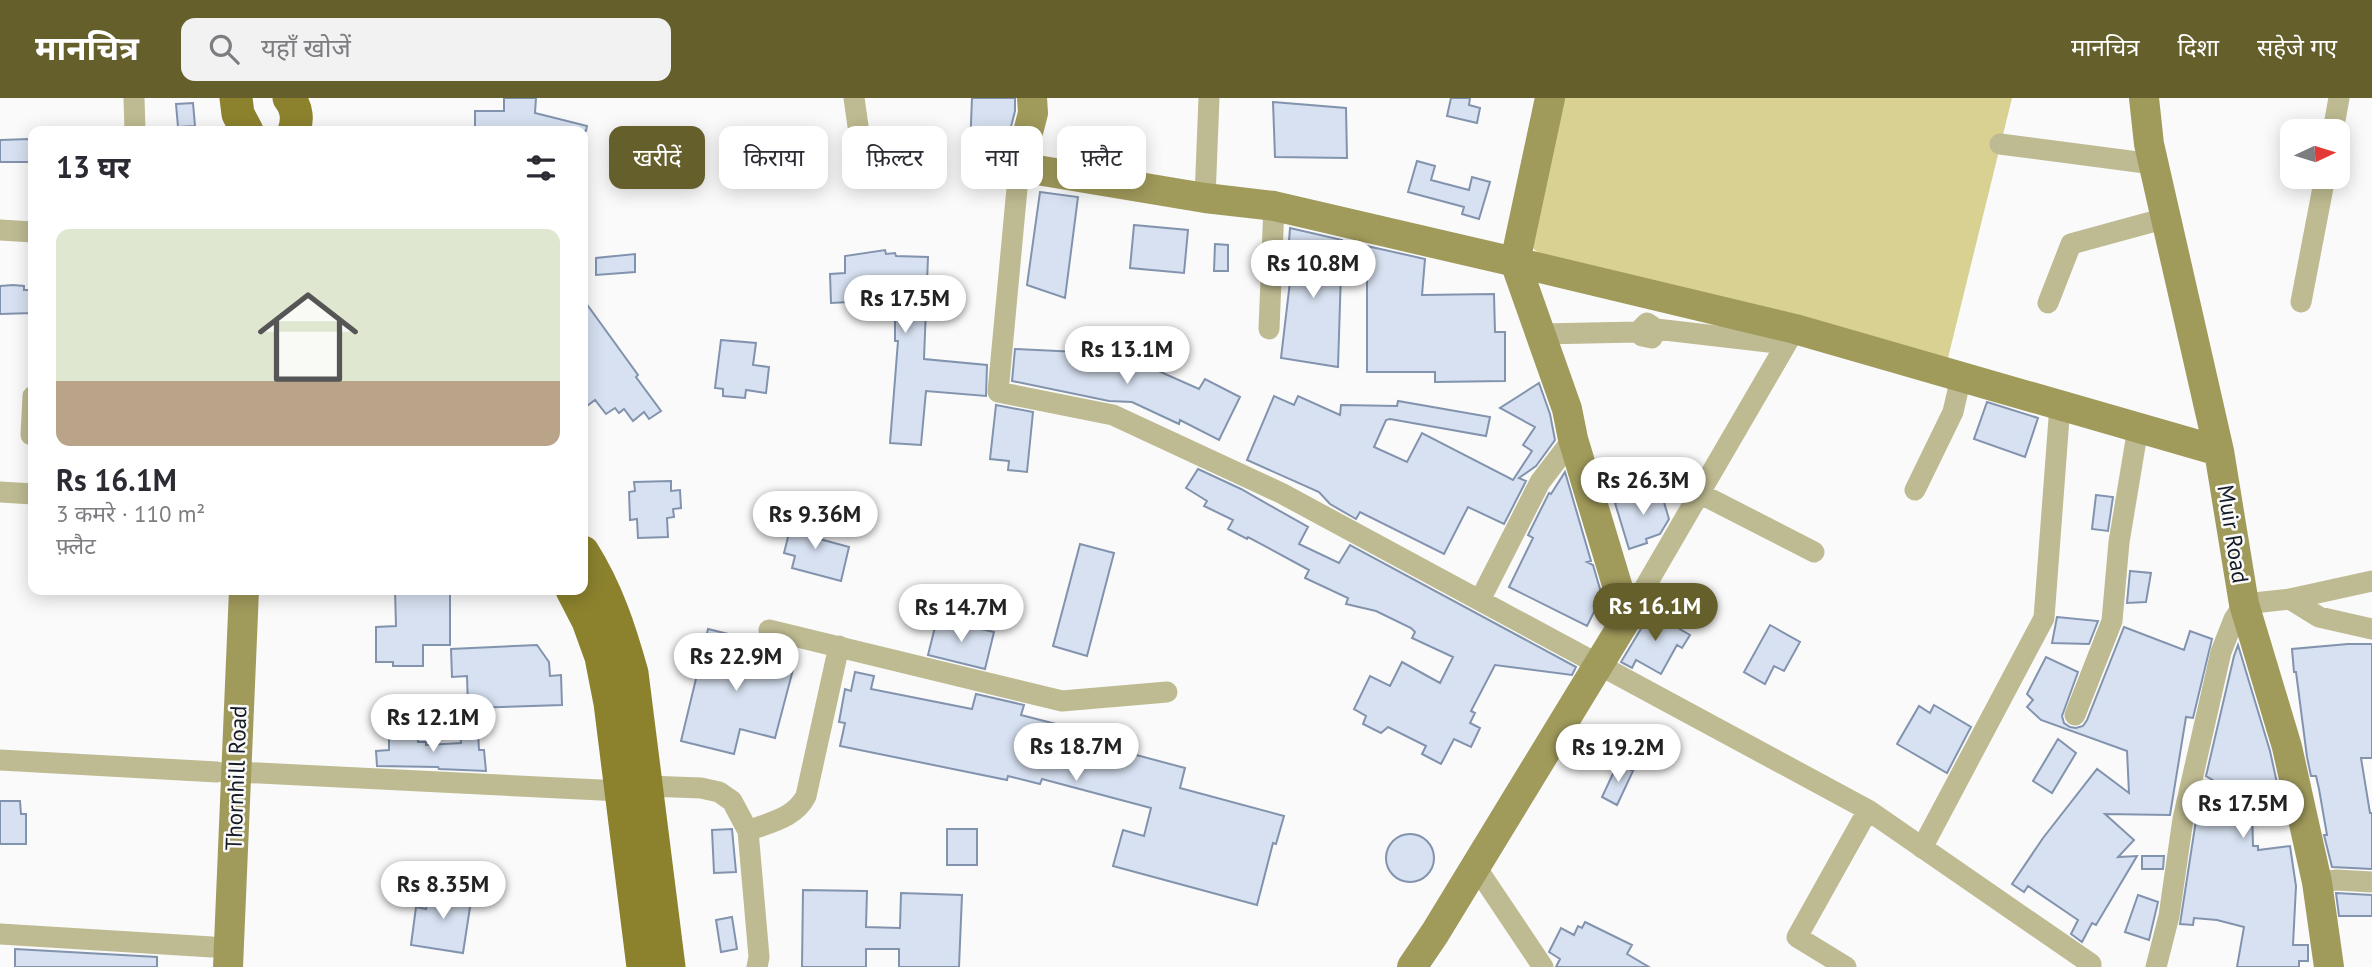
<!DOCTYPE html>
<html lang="hi">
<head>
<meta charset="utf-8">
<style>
	:root { --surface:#fff; --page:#f2f2f3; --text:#2b2b33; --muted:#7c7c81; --line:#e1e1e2; --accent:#645f2b }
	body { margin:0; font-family:"PT Sans","Noto Sans Devanagari",sans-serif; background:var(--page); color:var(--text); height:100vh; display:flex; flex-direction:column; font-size:26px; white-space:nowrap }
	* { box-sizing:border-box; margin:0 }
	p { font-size:23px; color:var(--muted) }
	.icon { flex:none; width:38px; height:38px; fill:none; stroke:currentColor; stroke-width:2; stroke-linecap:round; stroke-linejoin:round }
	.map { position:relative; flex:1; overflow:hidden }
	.sheet { position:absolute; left:28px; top:28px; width:560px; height:469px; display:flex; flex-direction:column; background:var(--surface); border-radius:14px; box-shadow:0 4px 18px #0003 }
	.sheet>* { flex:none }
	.hud { position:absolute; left:609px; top:28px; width:665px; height:63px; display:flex; gap:14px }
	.needle { width:46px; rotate:86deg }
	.tools { position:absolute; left:2280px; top:21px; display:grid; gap:14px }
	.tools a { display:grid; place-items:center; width:70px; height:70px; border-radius:14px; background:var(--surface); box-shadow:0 4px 18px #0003; font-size:35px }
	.price { position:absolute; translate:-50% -60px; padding:0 16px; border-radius:24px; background:#fff; color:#222; font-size:23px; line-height:46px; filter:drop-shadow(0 2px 4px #0008) }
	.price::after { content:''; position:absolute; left:50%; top:42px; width:21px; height:16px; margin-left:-10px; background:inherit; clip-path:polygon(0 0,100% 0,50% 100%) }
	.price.current { background:var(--accent); color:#fff }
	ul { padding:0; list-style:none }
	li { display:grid; align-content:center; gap:14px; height:371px; padding:0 28px }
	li+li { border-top:2px solid var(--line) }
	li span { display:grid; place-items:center; height:217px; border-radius:14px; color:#555 }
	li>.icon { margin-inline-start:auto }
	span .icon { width:126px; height:126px; fill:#fffc; stroke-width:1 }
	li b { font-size:30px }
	h2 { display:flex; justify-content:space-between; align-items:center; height:84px; padding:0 28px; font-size:30px }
	.tag { padding:0 24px; border-radius:14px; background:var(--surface); box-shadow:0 4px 18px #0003; font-size:24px; line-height:63px }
	.tag.current { background:var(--accent); color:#fff }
	header { display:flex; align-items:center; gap:42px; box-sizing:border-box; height:98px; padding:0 35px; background:var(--accent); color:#fff }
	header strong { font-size:33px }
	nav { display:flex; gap:38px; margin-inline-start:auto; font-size:24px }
	.search { width:490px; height:63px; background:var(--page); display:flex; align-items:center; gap:18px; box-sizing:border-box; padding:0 24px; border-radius:14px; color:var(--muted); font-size:26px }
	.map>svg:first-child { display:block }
	.green { fill:#d8d191 }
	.building { fill:#d7e1f1; stroke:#8293ae; stroke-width:2 }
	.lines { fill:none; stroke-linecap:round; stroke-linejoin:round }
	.street { stroke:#beba91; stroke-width:21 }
	.secondary { stroke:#a09a5b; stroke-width:30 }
	.primary { stroke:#8c822e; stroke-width:33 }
	.labels { text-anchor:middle; stroke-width:5; stroke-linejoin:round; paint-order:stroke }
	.street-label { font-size:23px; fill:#141b25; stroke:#fafafa }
</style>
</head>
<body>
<header>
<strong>मानचित्र</strong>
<div class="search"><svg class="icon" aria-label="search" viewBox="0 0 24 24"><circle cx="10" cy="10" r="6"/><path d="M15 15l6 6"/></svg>यहाँ खोजें</div>
<nav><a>मानचित्र</a><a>दिशा</a><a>सहेजे गए</a></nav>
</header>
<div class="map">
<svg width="2372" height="869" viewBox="0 0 2372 869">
	<rect width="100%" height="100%" fill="#fafafa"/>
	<!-- green -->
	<path class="green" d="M1564,0H2012L1948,260L1545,160L1529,147Z"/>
	<!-- building -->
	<path class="building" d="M504,0H536L535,15L587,28L586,33H475V13H504Z
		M972,0H1015V13L1004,56H992V51H970Z
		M1451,0H1470L1469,7L1480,10L1477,25L1447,18Z
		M1273,4L1346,10L1347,60L1275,59Z
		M193,5L195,28L178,29L176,6Z
		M29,41V64H0V42Z
		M1417,63L1435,68L1431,82L1469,92L1472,79L1490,84L1479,121L1462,116L1464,109L1408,94Z
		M1040,94L1078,99L1065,200L1027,187Z
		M1134,127L1188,132L1184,175L1130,170Z
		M1290,130L1342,142L1338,269L1281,260L1293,158L1288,157Z
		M1215,146L1228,147V173H1214Z
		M1367,148L1425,161L1422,197L1494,196L1495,234H1505V283L1435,284V274H1367Z
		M885,152L886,156L895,155L896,158L928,159L924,261L987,267L986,298L926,293L921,347L890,345L898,243H895V209L849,212V204L831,205L830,176L845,175V158Z
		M635,156V174L596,177V160Z
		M13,187L24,188V192H33V215L0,216V188Z
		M583,201L638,277L636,279L661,313L649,321L644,314L633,323L624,311L619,315L615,310L606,316L595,302L583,311Z
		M721,242L756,245L753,267L769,269L766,295L746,292L745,300L723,298V291L715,290Z
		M1015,251L1120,256L1199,291L1205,281L1240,299L1219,342L1180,322L1179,326L1132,304L1109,303L1012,283Z
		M1539,285L1550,316L1555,342L1536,368L1519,380L1526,383L1504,426L1468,409L1444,456L1360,414L1356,421L1330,406L1319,394L1247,362L1274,298L1294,307L1298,298L1340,317L1341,307L1397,308L1398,303L1490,319L1486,338L1390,321L1386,322L1374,349L1407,364L1422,335L1513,382L1532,353L1523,347L1535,329L1500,310Z
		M1987,304L2038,320L2025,359L1974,341Z
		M996,307L1033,314L1027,374L1008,372L1009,363L990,361Z
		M1198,371L1241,391L1308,429L1299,446L1339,465L1350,447L1576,569L1572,577L1495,567L1471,613L1475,615L1470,625L1480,630L1471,649L1454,641L1441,666L1422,656L1426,648L1388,629L1381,635L1363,626L1366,618L1354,611L1370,578L1390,588L1402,564L1440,585L1453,559L1412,540L1415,534L1411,530L1376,513L1346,506L1348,500L1305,480L1309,472L1248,439L1247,441L1228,431L1233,422L1204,408L1207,403L1186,390Z
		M1565,374L1591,463L1587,464L1593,467L1602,498L1587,528L1509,489L1533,440L1528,437L1549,395L1551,396Z
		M671,383V393L680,392L681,410L673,411L674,419L667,420L668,439L638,440L637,421L630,422L629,394L635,393L634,384Z
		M1660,391L1669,421L1660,436L1646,441L1647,445L1629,451L1615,405Z
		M2096,397L2113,399L2108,433L2092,431Z
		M793,419L819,426L816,440L849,449L841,483L792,470L795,458L784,455Z
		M1080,446L1114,455L1087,558L1053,548Z
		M2130,473L2151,475L2146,504L2127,505Z
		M395,492L450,493V547H423V568H393V564H376V529L396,528Z
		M1647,512L1690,537L1682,550L1677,547L1661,576L1636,562L1632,570L1621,564L1642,529Z
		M2057,519L2098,523L2089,546L2052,545Z
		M937,521L994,534L985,571L928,557Z
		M1770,527L1800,544L1784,573L1774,568L1765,586L1744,574Z
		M2124,529L2184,552L2190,533L2212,541L2193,620L2186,619L2170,717L2105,716L2134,742L2118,759L2137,758L2096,827L2092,825L2082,844L2071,836L2078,822L2028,788L2024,794L2012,786L2043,740L2097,671L2129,695L2127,653L2041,622L2027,609L2033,602L2027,596L2046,559L2078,574L2062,618L2064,625L2070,629L2076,630L2083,628L2087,622Z
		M708,531L761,544L758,555L795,564L775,640L740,631L734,656L681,643Z
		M2348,546H2372V660H2361L2370,715H2372V771L2332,769L2324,737H2327L2319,691L2316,678H2311L2307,659L2296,574H2294L2292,551Z
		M537,547L549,564L550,578L561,577L562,607L468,610L467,578L452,579L451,551Z
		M2238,547L2270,653L2282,708L2252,712L2253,748H2258V752L2290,748L2296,788L2293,847H2308V863H2299V869H2237L2244,829L2217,822L2194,820L2193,827L2180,826L2196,722H2203L2219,686L2206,678L2234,558Z
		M855,574L874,578L871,591L972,611L976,596L1024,607L1021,617L1056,626L1054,635L1185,670L1180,690L1284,718L1276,746L1273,745L1257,807L1113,768L1123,732L1144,738L1151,710L1042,681L1040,686L1008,678L1007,682L840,648L845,625L839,624L845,591L851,593Z
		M1934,607L1971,629L1947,675L1897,646L1919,608L1930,615Z
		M478,635L479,652H484L486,673L439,671L438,669L377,668L376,653L389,652V637H418V644H426V647L461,645L460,636Z
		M2058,641L2076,655L2052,695L2033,683Z
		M1618,665L1633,673L1617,707L1602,699Z
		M0,703H20L21,716H26V746H0Z
		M732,731L736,774L714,775L712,732Z
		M947,731H977V767H947Z
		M1386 760a24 24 0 1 1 48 0a24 24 0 1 1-48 0Z
		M2142,758H2164L2163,771H2142Z
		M429,790L472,796L463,855L411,847L416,809L426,811Z
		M803,792L867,793L866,829L900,830L901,795L962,797L959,869H899V851H866V869H802Z
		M2336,795L2372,797V818H2339Z
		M2138,797L2158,804L2149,842L2125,834Z
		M732,819L737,851L721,854L716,822Z
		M1585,824L1632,847L1627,856L1649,869H1556L1560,861L1549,854L1561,830L1574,837L1578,828L1582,830Z
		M15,851L157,859V869H15Z"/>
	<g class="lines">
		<!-- street -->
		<path class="street" d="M134,0L135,33
			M854,0L858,28
			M2333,33L2339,0
			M2000,46L2153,66
			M1019,69L998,294L1113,317L1281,395L1868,712L2091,866
			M1205,100L1209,0
			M0,132L33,134
			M2301,204L2325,79
			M2048,205L2071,146L2166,120
			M1269,231L1274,108
			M1656,231L1786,246
			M1541,236L1638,234L1642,238L1652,240L1656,231L1647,225L1638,234
			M33,298L31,337H33
			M1915,392L1953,314L1961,279
			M0,394L33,396
			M1699,395L1814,454
			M2290,501L2319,519L2372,531
			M1480,502L1540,384L1573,341
			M1627,520L1795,231
			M769,532L1062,603L1167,594
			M2075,617L2112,523L2119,444L2138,330
			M0,662L217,674
			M237,674L621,693
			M647,688L701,690L719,694L732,703L748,733L759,859L757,869
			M748,733C770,724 795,720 806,698L839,548
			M1922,750L2044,520L2060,307
			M1476,769L1543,869
			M2317,784L2337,782L2372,784
			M0,836L212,849
			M1846,869L1797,839L1868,712
			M2156,869L2169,818L2183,721L2221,554L2234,521L2244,506L2290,501L2372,483"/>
		<!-- secondary -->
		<path class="secondary" d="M1032,0L1033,15L1019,69L1205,100L1274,108L1515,164L1795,231L2219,353
			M2144,0L2149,46L2219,353L2244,506L2287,649L2317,784L2329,869
			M228,869L244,492
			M1412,869L1435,835L1627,520L1573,341L1567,311L1515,164L1550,0"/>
		<!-- primary -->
		<path class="primary" d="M236,0L238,16L247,33
			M289,0C297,10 298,22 294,33
			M583,454C607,492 620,532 632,575L669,869
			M572,492L588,523L601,559L610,605L643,869"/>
	</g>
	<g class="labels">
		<!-- street labels -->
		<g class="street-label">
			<text transform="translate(2233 436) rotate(81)" y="8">Muir Road</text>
			<text transform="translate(236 680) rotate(-88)" y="8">Thornhill Road</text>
		</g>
	</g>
</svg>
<div class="tools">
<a><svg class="needle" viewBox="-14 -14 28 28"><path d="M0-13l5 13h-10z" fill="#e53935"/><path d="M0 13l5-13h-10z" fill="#7c7c81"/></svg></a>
</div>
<b class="price" style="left:1313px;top:202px">Rs 10.8M</b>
<b class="price" style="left:905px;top:237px">Rs 17.5M</b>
<b class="price" style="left:1127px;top:288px">Rs 13.1M</b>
<b class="price" style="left:1643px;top:419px">Rs 26.3M</b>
<b class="price" style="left:815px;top:453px">Rs 9.36M</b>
<b class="price current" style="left:1655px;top:545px">Rs 16.1M</b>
<b class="price" style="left:961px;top:546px">Rs 14.7M</b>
<b class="price" style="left:736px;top:595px">Rs 22.9M</b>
<b class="price" style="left:433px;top:656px">Rs 12.1M</b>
<b class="price" style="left:1076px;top:685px">Rs 18.7M</b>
<b class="price" style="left:1618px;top:686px">Rs 19.2M</b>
<b class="price" style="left:2243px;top:742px">Rs 17.5M</b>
<b class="price" style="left:443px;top:823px">Rs 8.35M</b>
<div class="hud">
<a class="tag current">खरीदें</a>
<a class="tag">किराया</a>
<a class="tag">फ़िल्टर</a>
<a class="tag">नया</a>
<a class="tag">फ़्लैट</a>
</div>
<section class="sheet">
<h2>13 घर<svg class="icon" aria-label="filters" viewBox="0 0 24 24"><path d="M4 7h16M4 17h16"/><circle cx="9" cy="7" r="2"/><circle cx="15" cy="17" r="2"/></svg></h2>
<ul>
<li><span style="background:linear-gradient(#dfe7d0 70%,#b9a48a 0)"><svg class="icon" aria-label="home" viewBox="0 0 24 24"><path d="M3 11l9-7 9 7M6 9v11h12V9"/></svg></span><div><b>Rs 16.1M</b><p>3 कमरे · 110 m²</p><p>फ़्लैट</p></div></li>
</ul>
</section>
</div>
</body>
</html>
